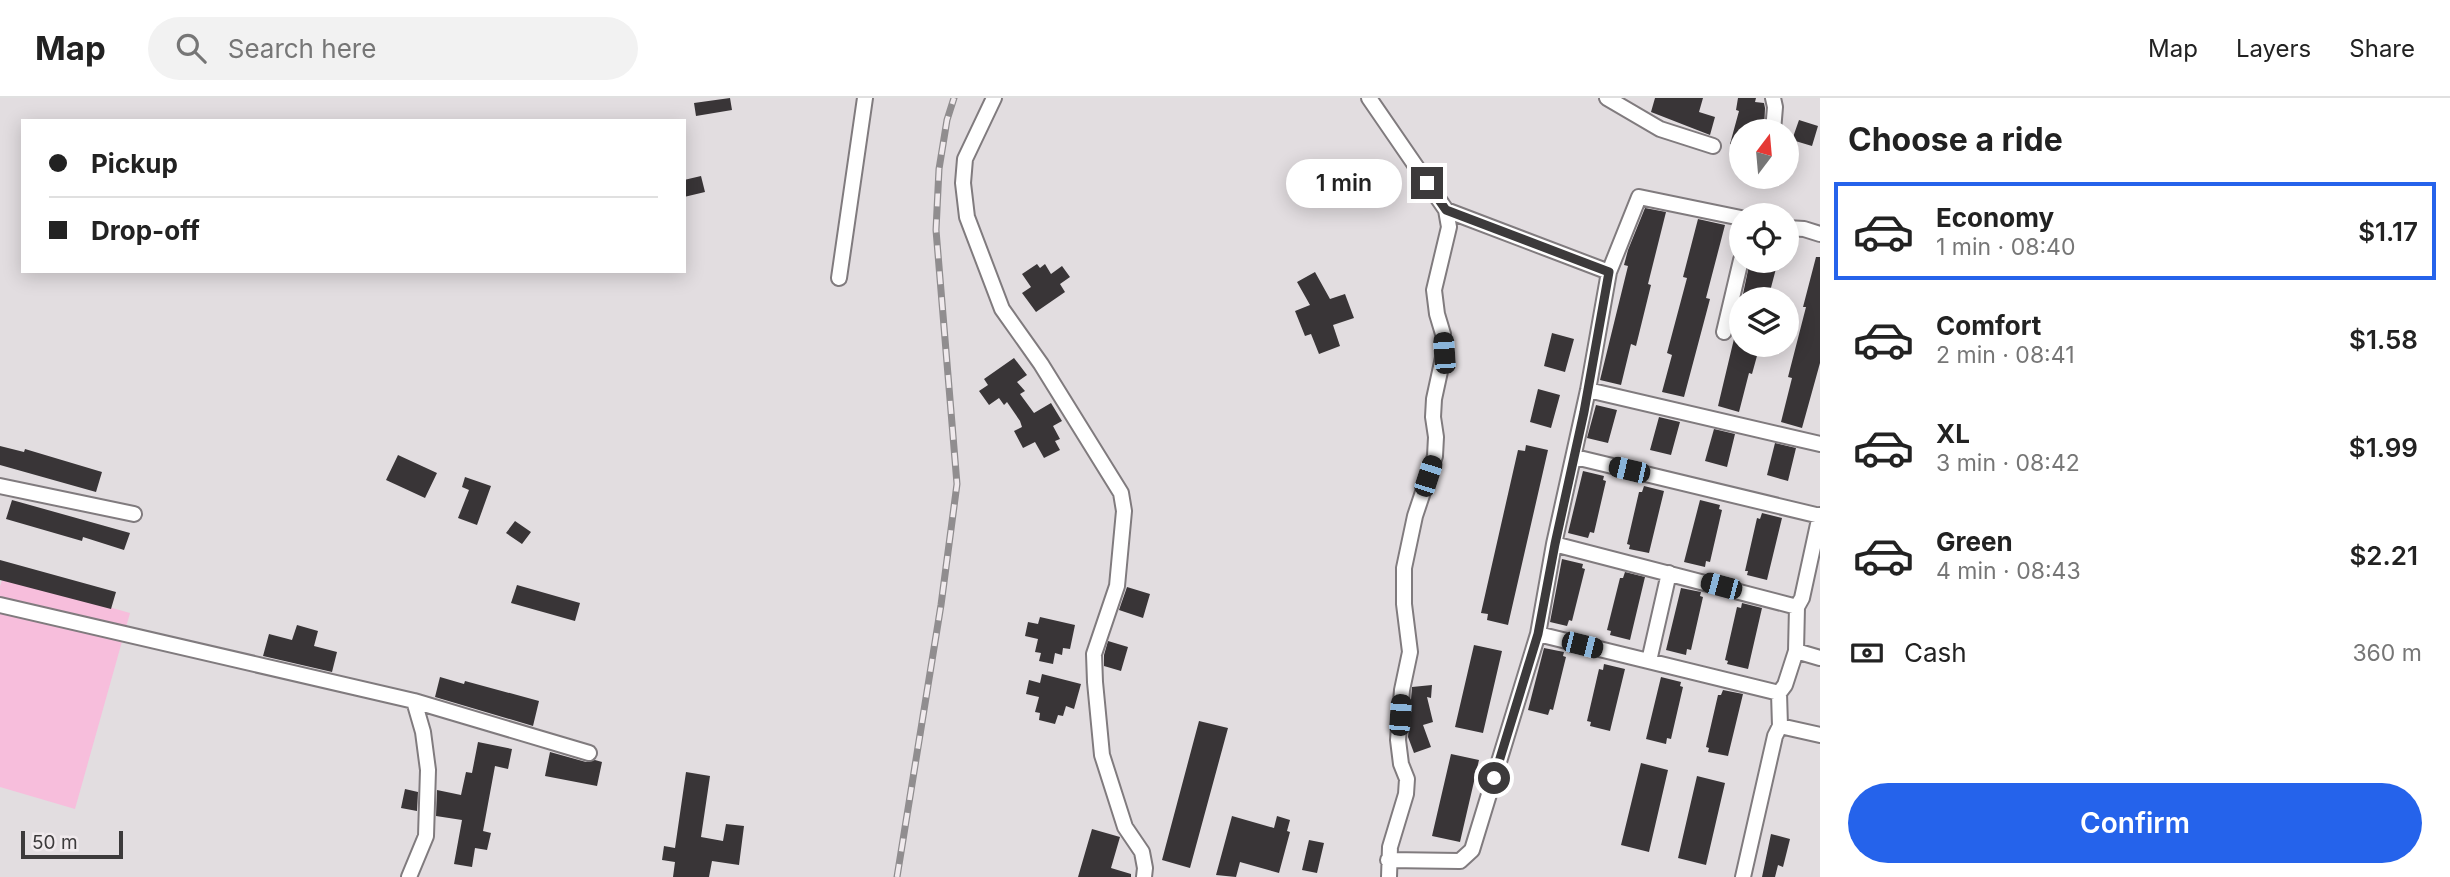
<!DOCTYPE html>
<meta charset="utf-8">
<style>
:root{--surface:#fff;--page:#f2f2f2;--text:#222;--muted:#767676;--line:#e0e0e0;--accent:#2563eb}
body{margin:0;font-family:Inter,sans-serif;background:var(--page);color:var(--text);height:100vh;display:flex;flex-direction:column;font-size:26px;white-space:nowrap}
*{box-sizing:border-box;margin:0}
p{font-size:23px;color:var(--muted)}
.icon{flex:none;width:38px;height:38px;fill:none;stroke:currentColor;stroke-width:2;stroke-linecap:round;stroke-linejoin:round}
.map{position:relative;flex:1;overflow:hidden}
.details{display:flex;flex-direction:column;background:var(--surface);width:630px}
.details>*{flex:none}
.guide{position:absolute;left:21px;top:21px;width:665px;height:154px;border-radius:0px;box-shadow:0 4px 18px #0003;display:grid;align-content:center;height:154px;padding:0 28px;background:var(--surface)}
.needle{width:46px;rotate:16deg}
.fabs{position:absolute;left:1729px;top:21px;display:grid;gap:14px}
.fabs a{display:grid;place-items:center;width:70px;height:70px;border-radius:50%;background:var(--surface);box-shadow:0 4px 18px #0003;font-size:35px}
.scale{position:absolute;left:21px;bottom:18px;width:102px;box-sizing:border-box;padding-left:7px;border:4px solid #3c3a3b;border-top:0;font-size:19px;line-height:24px;white-space:nowrap;color:#3c3a3b;-webkit-text-stroke:5px #f0eaed;paint-order:stroke}
.end{position:absolute;width:32px;height:32px;margin:-16px;border:9px solid #3c3a3b;background:#fff;box-shadow:0 0 0 4px #fff}
.from{border-radius:50%}
.bubble{position:absolute;height:49px;border-radius:24px;background:var(--surface);box-shadow:0 4px 18px #0003;font-size:23px;font-weight:600;line-height:49px;text-align:center}
.car{position:absolute;width:21px;height:42px;margin:-21px -10px;border-radius:9px;box-shadow:0 0 5px 2px #0007;background:linear-gradient(#222 24%,#8ab4d8 0 40%,#222 0 76%,#8ab4d8 0 86%,#222 0)}
.guide b{display:flex;align-items:center;gap:24px;height:66px;font-size:26px}
.guide b+b{border-top:2px solid var(--line)}
.guide i{width:18px;height:18px;background:var(--text)}
ul{padding:0;list-style:none}
li{display:flex;align-items:center;gap:21px;height:98px;margin:0 14px 10px;padding:0 14px;border:4px solid transparent;border-radius:0px}
li div{flex:1}
li b{display:block;font-size:26px}
li em{font-style:normal;font-weight:600}
li.current{border-color:var(--accent)}
li>.icon{width:63px;height:63px;stroke-width:1.5}
h2{padding:0 28px;font-size:32px;line-height:84px}
.pay{display:flex;align-items:center;gap:18px;height:77px;padding:0 28px;font-size:26px}
.pay p{margin-inline-start:auto}
.action{display:flex;gap:14px;margin-top:auto;padding:14px 28px}
.action a{flex:1;height:80px;border-radius:42px;background:var(--accent);color:#fff;font-size:28px;font-weight:600;line-height:80px;text-align:center}
header{display:flex;align-items:center;gap:42px;box-sizing:border-box;height:98px;padding:0 35px;background:var(--surface);border-bottom:2px solid var(--line)}
header strong{font-size:33px}
nav{display:flex;gap:38px;margin-inline-start:auto;font-size:24px}
.search{width:490px;height:63px;background:var(--page);display:flex;align-items:center;gap:18px;box-sizing:border-box;padding:0 24px;border-radius:38px;color:var(--muted);font-size:26px}
main{display:flex;flex:1;min-height:0}
.map>svg:first-child{display:block}
.green{fill:#f7bedc}
.building{fill:#393537}
.lines{fill:none;stroke-linecap:round;stroke-linejoin:round}
.street-casing{stroke:#807b7e;stroke-width:18}
.street{stroke:#fff;stroke-width:14}
.rail-casing{stroke:#908d8f;stroke-width:7}
.rail{stroke:#f0eaed;stroke-width:4.5;stroke-dasharray:13;stroke-linecap:butt}
.route{stroke:#3c3a3b;stroke-width:9}
</style>
<header>
<strong>Map</strong>
<div class="search"><svg class="icon" aria-label="search" viewBox="0 0 24 24"><circle cx="10" cy="10" r="6"/><path d="M15 15l6 6"/></svg>Search here</div>
<nav><a>Map</a><a>Layers</a><a>Share</a></nav>
</header>
<main>
<div class="map">
<svg width="1820" height="779" viewBox="0 0 1820 779">
<rect width="100%" height="100%" fill="#e2dde0"/>
<path class="green" d="M3 479 130 515 75 711 0 689V488Z"/>
<path class="building" d="M730 0 732 12 696 18 694 5Z
M1655 0H1703L1699 14 1715 19 1710 37 1651 14Z
M1738 0H1756L1755 4 1764 5 1765 10 1764 33H1741V49L1730 46 1739 13 1736 12Z
M1799 22 1818 28 1812 48 1792 42Z
M701 78 705 94 684 99V82Z
M1645 110 1666 114 1648 186 1651 187 1636 248 1631 246 1621 287 1600 282 1628 168 1624 167 1628 152Z
M1698 121 1725 127 1706 200 1710 201 1684 299 1662 294 1672 257 1667 255 1687 180 1683 179Z
M1816 159H1820V265L1802 330 1781 324 1792 280 1788 279 1806 209H1803Z
M1750 163H1778L1768 201 1743 196Z
M1037 166 1040 170 1045 166 1051 176 1062 168 1070 179 1060 186 1065 194 1036 214 1022 195 1031 189 1022 176Z
M1315 174 1330 201 1345 196 1354 220 1333 227 1340 248 1319 256 1311 236 1305 238 1295 213 1310 207 1297 184Z
M1738 224H1741V247H1760L1752 276 1749 275 1739 314 1718 308Z
M1552 235 1574 241 1565 274 1544 268Z
M1014 260 1027 277 1017 284 1025 293 1020 296 1034 315 1051 305 1062 323 1053 328 1060 341 1055 343 1060 352 1044 360 1035 344 1023 350 1014 333 1022 329 1020 323 1007 304 1004 307 999 300 989 307 979 293 988 287 984 281Z
M1538 291 1560 297 1551 330 1530 324Z
M1596 307 1617 312 1608 345 1587 340Z
M1659 319 1680 324 1671 357 1650 352Z
M1714 331 1735 336 1727 369 1705 363Z
M1775 345 1796 350 1788 383 1767 377Z
M1526 347 1548 352 1508 527 1487 522 1488 516 1481 515 1518 352 1525 353Z
M0 348 24 354 25 351 102 374 96 394 0 367Z
M398 357 437 375 425 400 386 382Z
M1583 373 1604 378 1603 382 1606 383 1594 435 1590 434 1588 440 1568 435Z
M465 379 491 388 477 427 458 420 469 392 462 389Z
M1644 388 1664 393 1649 455 1629 451 1630 447 1627 446 1639 394H1642Z
M12 402 130 435 124 452 83 439 82 443 6 421Z
M1700 402 1720 407 1719 411 1722 412 1710 464 1706 463 1705 469 1684 464Z
M1762 415 1782 420 1767 482 1747 477 1748 473H1745L1757 420 1760 421Z
M515 423 531 434 522 446 506 435Z
M1562 461 1583 466 1582 470 1585 471 1572 523 1569 522 1567 528 1550 524Z
M0 462 116 494 111 511 0 482Z
M1625 474 1645 479 1630 542 1610 537 1611 533 1607 532 1620 480H1623Z
M517 487 580 505 575 523 511 505Z
M1127 489 1150 496 1143 520 1119 512Z
M1681 490 1701 494 1700 498 1703 499 1691 552 1687 551 1686 557 1666 552Z
M1742 505 1762 510 1748 571 1727 566 1728 563 1725 562 1737 509 1741 510Z
M1040 519 1075 527 1070 551 1063 550 1062 557 1055 555 1053 566 1039 563 1041 555 1035 554 1038 541 1025 538 1028 524 1038 526Z
M297 527 318 533 314 548 337 554 332 574 263 558 269 536 292 542Z
M1108 543 1128 549 1121 573 1104 568V557Z
M1474 547 1502 553 1483 635 1455 629Z
M1544 550 1564 554 1563 558 1566 559 1553 612 1550 611 1548 617 1528 612Z
M1604 566 1625 571 1610 633 1590 628 1591 624 1587 623 1599 571 1603 572Z
M1042 576 1081 586 1074 611 1066 608 1063 618 1058 617 1055 626 1039 622 1040 615 1035 614 1039 599 1026 596 1029 582 1040 585Z
M440 579 464 586 465 583 539 603 533 628 435 599Z
M1661 579 1681 584 1680 588 1683 589 1671 641 1667 640 1666 646 1646 641Z
M1432 587 1431 600 1427 599 1433 624 1423 627 1431 649 1414 655 1408 639 1412 589Z
M1723 592 1743 596 1728 658 1708 654 1709 650 1706 649 1718 597H1721Z
M1199 623 1228 630 1190 770 1162 762Z
M478 644 512 651 508 671 495 668 483 733 491 735 487 752 475 750 472 769 454 766 462 722 436 718 437 692 461 697 466 674 472 675Z
M550 654 586 664 595 662 602 664 597 688 545 678Z
M1451 656 1479 662 1460 744 1432 738Z
M1641 665 1668 672 1649 754 1621 747Z
M686 674 710 678 701 739 723 743 726 726 744 728 739 767 712 763 709 779H673L675 764 662 762 664 748 675 750Z
M1697 678 1725 685 1706 767 1678 760Z
M405 691 418 694 417 713 401 710Z
M1232 718 1274 730 1277 718 1290 722 1287 733 1290 734 1279 775 1240 764 1236 779 1216 777Z
M1092 731 1120 739 1111 770 1131 776V779H1078Z
M1771 736 1790 741 1783 769 1778 767 1775 779H1762Z
M1309 742 1324 745 1317 775 1302 772Z"/>
<g class="lines">
<g class="street-casing">
<path id="street" d="M994 0 965 61 963 85 967 119 1002 211 1041 266 1121 395 1124 413 1117 488 1094 556 1095 584 1102 657 1125 729 1142 754 1145 770 1144 779
M1369 0 1446 112 1449 129 1434 192 1437 216 1443 236 1444 255 1434 301 1433 319 1436 339 1435 358 1415 418 1404 470V506L1410 554 1402 592 1398 642 1401 666 1407 681 1406 696 1390 749 1389 779
M1607 0 1660 31 1713 48
M1773 33 1775 9 1773 0
M1446 112 1609 174
M1787 130 1804 131 1820 136
M839 180 865 0
M1724 234 1741 162
M1588 292 1820 346
M1575 359 1820 418
M0 388 134 416
M1554 446 1797 509
M0 507 414 603 589 655
M1538 536 1779 595
M1796 553 1820 560
M1649 563 1669 475
M1780 628 1820 637
M1388 762 1460 763 1472 752 1538 536 1554 446 1588 292 1609 174 1639 99 1741 120
M409 779 426 738 428 672 423 634 414 603
M1743 779 1775 638 1780 628 1779 595 1785 587 1796 553 1797 509 1802 500 1820 417"/>
</g>
<use href="#street" class="street"/>
<g class="rail-casing">
<path id="rail" d="M897 779 941 507 957 386 936 132 939 71 947 22 954 0"/>
</g>
<use href="#rail" class="rail"/>
</g>
<g class="lines">
<path class="route" d="M1427 85 1446 112 1609 174 1584 314 1555 446 1538 536 1494 680"/>
</g>
</svg>
<div class="fabs">
<a><svg class="needle" viewBox="-14 -14 28 28"><path d="M0-13l5 13h-10z" fill="#e53935"/><path d="M0 13l5-13h-10z" fill="#767676"/></svg></a>
<a><svg class="icon" aria-label="locate" viewBox="0 0 24 24"><circle cx="12" cy="12" r="6"/><path d="M12 2v4M12 18v4M2 12h4M18 12h4"/></svg></a>
<a><svg class="icon" aria-label="layers" viewBox="0 0 24 24"><path d="M12 4l9 5-9 5-9-5zM3 14l9 5 9-5"/></svg></a>
</div>
<div class="scale">50 m</div>
<i class="end from" style="left:1494px;top:680px"></i>
<i class="end" style="left:1427px;top:85px"></i>
<div class="bubble" style="left:1286px;top:61px;width:116px">1 min</div>
<i class="car" style="left:1444px;top:255px;rotate:356deg"></i>
<i class="car" style="left:1629px;top:372px;rotate:283deg"></i>
<i class="car" style="left:1428px;top:378px;rotate:18deg"></i>
<i class="car" style="left:1721px;top:488px;rotate:285deg"></i>
<i class="car" style="left:1582px;top:547px;rotate:104deg"></i>
<i class="car" style="left:1400px;top:617px;rotate:4deg"></i>
<div class="guide">
<b><i class="from"></i>Pickup</b>
<b><i></i>Drop-off</b>
</div>
</div>
<section class="details">
<h2>Choose a ride</h2>
<ul>
<li class="current"><svg class="icon" aria-label="car" viewBox="0 0 24 24"><path d="M5 17H2v-5l4-1 3-4h7l3 4 3 1v5h-3M9 17h6M6 11h13"/><circle cx="7" cy="17" r="2"/><circle cx="17" cy="17" r="2"/></svg><div><b>Economy</b><p>1 min · 08:40</p></div><em>$1.17</em></li>
<li><svg class="icon" aria-label="car" viewBox="0 0 24 24"><path d="M5 17H2v-5l4-1 3-4h7l3 4 3 1v5h-3M9 17h6M6 11h13"/><circle cx="7" cy="17" r="2"/><circle cx="17" cy="17" r="2"/></svg><div><b>Comfort</b><p>2 min · 08:41</p></div><em>$1.58</em></li>
<li><svg class="icon" aria-label="car" viewBox="0 0 24 24"><path d="M5 17H2v-5l4-1 3-4h7l3 4 3 1v5h-3M9 17h6M6 11h13"/><circle cx="7" cy="17" r="2"/><circle cx="17" cy="17" r="2"/></svg><div><b>XL</b><p>3 min · 08:42</p></div><em>$1.99</em></li>
<li><svg class="icon" aria-label="car" viewBox="0 0 24 24"><path d="M5 17H2v-5l4-1 3-4h7l3 4 3 1v5h-3M9 17h6M6 11h13"/><circle cx="7" cy="17" r="2"/><circle cx="17" cy="17" r="2"/></svg><div><b>Green</b><p>4 min · 08:43</p></div><em>$2.21</em></li>
</ul>
<div class="pay"><svg class="icon" aria-label="cash" viewBox="0 0 24 24"><path d="M3 7h18v10H3z"/><circle cx="12" cy="12" r="2"/></svg>Cash<p>360 m</p></div>
<div class="action"><a>Confirm</a></div>
</section>
</main>
